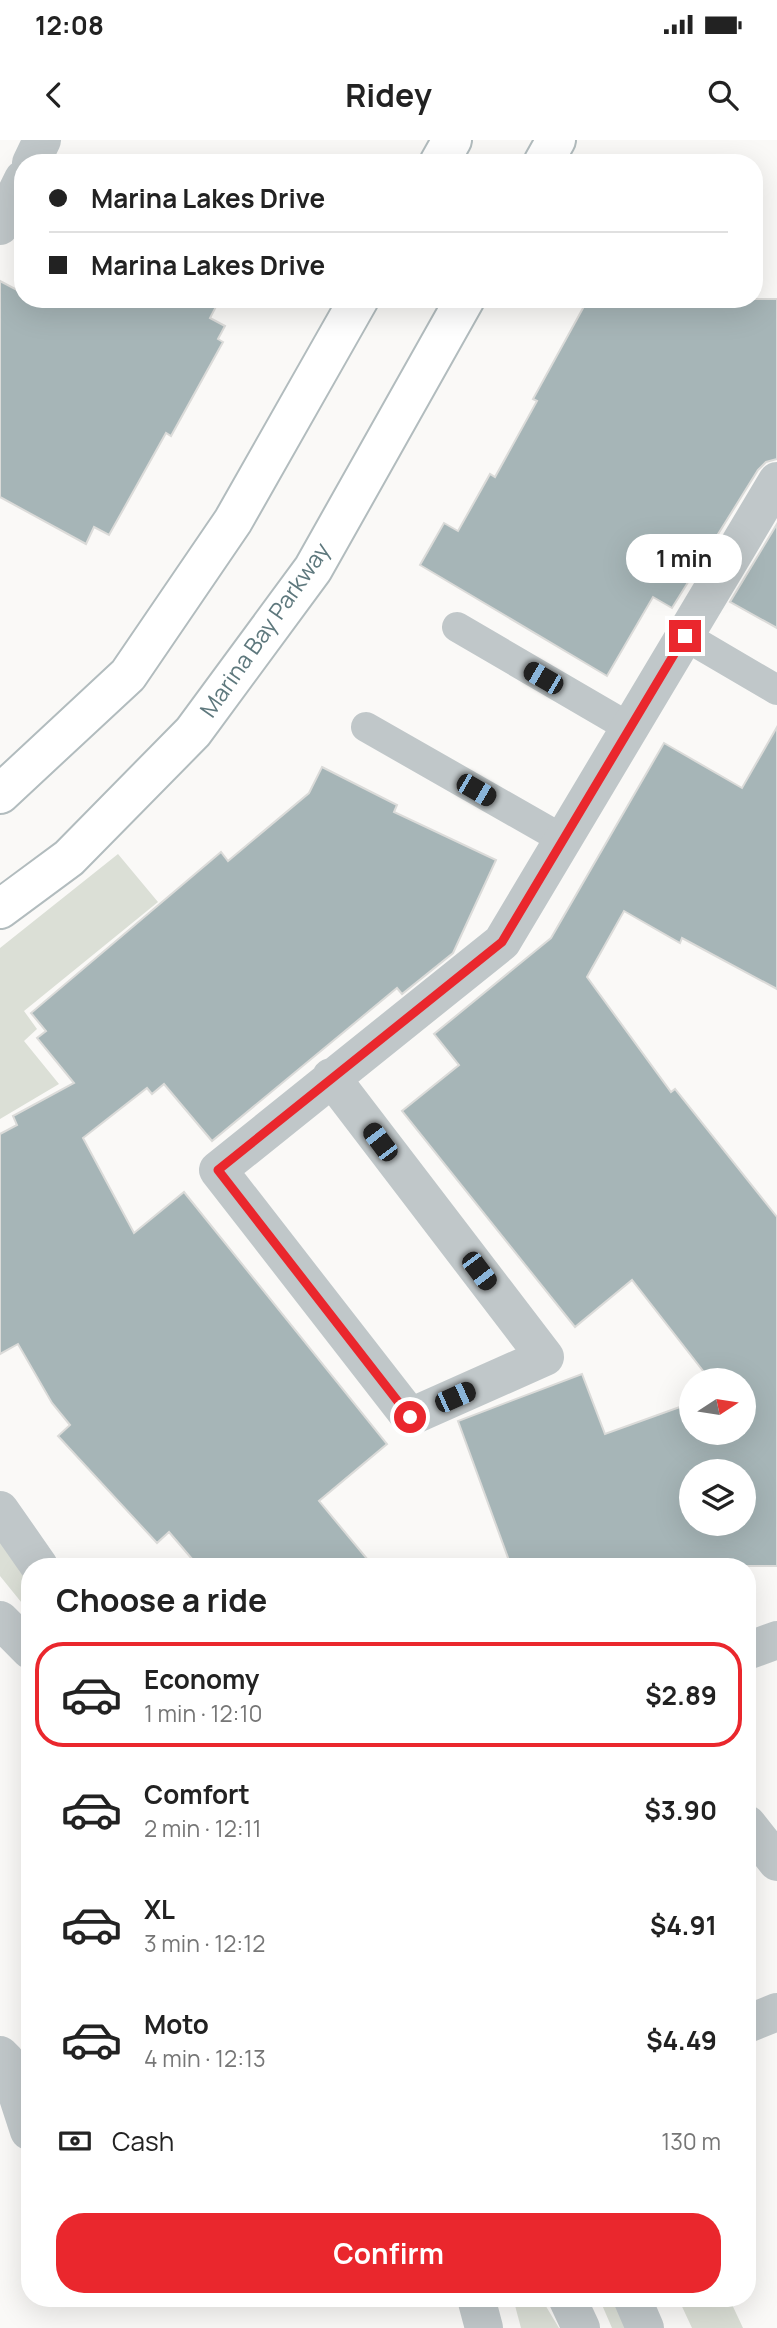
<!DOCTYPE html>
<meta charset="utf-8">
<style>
:root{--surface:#fff;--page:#f6f6f6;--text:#222;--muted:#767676;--line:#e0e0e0;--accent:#ea272d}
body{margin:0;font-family:Manrope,sans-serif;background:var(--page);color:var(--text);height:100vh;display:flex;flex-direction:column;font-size:26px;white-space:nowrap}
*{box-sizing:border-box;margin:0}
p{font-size:23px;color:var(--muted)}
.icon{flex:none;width:38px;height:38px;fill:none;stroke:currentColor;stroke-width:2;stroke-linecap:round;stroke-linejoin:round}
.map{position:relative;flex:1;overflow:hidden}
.sheet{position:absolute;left:21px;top:1418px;width:735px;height:749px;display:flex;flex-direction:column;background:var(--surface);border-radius:28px;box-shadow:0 7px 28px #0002}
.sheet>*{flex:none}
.hud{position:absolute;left:14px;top:14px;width:749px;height:154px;border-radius:28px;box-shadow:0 7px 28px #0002;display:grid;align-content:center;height:154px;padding:0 35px;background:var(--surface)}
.needle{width:46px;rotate:78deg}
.controls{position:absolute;left:679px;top:1228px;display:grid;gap:14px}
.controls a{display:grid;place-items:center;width:77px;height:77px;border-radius:50%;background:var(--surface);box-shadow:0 7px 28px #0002;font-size:35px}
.end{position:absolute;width:32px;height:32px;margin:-16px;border:9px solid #ea272d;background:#fff;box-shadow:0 0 0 4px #fff}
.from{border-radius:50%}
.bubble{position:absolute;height:49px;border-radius:24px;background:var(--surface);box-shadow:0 7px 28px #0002;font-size:23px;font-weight:700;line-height:49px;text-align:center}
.car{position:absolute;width:21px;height:42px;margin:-21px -10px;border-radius:9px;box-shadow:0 0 5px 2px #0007;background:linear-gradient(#222 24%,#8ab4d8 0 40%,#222 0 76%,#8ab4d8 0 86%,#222 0)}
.hud b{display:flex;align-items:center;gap:24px;height:66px;font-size:26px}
.hud b+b{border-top:2px solid var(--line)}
.hud i{width:18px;height:18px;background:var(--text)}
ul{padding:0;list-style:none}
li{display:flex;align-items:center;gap:21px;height:105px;margin:0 14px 10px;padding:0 21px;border:4px solid transparent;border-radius:28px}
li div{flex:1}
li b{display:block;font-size:26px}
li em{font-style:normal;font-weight:700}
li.on{border-color:var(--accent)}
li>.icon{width:63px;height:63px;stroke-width:1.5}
h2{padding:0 35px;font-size:32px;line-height:84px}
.pay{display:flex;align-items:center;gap:18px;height:77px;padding:0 35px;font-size:26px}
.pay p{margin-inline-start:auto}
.button{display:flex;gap:14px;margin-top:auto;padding:14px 35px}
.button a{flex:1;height:80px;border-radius:28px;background:var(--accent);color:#fff;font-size:28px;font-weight:700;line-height:80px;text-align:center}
.status{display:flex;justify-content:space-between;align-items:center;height:49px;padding:0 35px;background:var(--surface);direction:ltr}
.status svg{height:19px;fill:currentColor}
header{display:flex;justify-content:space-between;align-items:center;height:91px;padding:0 35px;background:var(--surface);font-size:32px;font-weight:700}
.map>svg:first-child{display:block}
.green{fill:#dbdfd6}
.building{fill:#a6b5b7;stroke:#dbdbd9;stroke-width:2;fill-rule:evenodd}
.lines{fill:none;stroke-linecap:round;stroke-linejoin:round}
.secondary-casing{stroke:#b2bcbe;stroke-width:42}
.lane{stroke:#c0c7c9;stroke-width:30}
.street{stroke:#c0c7c9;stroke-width:38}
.secondary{stroke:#fff;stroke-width:38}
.route{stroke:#ea272d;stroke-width:9}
.labels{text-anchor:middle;stroke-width:7;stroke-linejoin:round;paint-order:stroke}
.street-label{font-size:23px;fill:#5e787d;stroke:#fff}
</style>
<div class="status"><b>12:08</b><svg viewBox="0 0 49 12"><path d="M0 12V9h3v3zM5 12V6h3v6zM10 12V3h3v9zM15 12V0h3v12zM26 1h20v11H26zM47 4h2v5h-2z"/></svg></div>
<header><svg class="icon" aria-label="back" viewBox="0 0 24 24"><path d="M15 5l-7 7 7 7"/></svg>Ridey<svg class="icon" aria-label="search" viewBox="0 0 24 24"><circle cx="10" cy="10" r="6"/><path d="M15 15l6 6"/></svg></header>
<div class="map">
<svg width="777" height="2188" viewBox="0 0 777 2188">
<rect width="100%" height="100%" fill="#faf9f7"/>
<path class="green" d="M118 714 158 762 24 871 37 889 24 901 59 944 0 979V808Z
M0 1400 30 1437V1473L0 1436Z
M513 2158H541L559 2188H521Z
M599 2158H616L629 2188H612Z
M678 2158H729L743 2188H692Z"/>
<path class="building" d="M0 141 23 153V159H220L210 178 225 186 218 199 223 202 171 296 166 293 109 395 94 387 86 404 0 357Z
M588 159H777V319L766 322 758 330 672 468 653 457 607 536 420 425 444 383 458 391 490 334 495 337 537 261 533 259Z
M777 384V488L730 462Z
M777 587V849L682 798 680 803 624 771 587 837 671 952 675 949 777 1077V1426H511L458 1281 582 1234 605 1294 691 1263V1293H744V1241H711L632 1140 575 1187 402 971 459 925 434 894 551 798 664 603 742 648ZM691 1332H744V1384H691Z
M322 627 397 665 394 672 496 720 453 813 402 854 397 848 212 1001 164 944 152 954 147 948 83 998 134 1093 184 1052 387 1304 319 1361 373 1426H198L169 1392 157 1403 58 1296 70 1285 52 1263 18 1204 0 1214V994L17 985 13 976 74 943 37 898 46 891 31 873 221 712 228 721 309 653Z"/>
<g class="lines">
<g class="secondary-casing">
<path id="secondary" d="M439 23 452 0
M543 23 556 0
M0 654 128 535 233 381 359 159
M0 769 69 718 193 592 313 429 465 159"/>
</g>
<path class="lane" d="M457 487 630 588
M685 496 777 550
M366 587 564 700"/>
<path class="street" d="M31 23 42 0
M0 86 23 39
M331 937 545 1217 410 1277 218 1030 502 802 777 341
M0 1370 39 1426
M0 1480 30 1510
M747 1511 777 1500
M747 1684 777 1722
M747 1884 777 1872
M0 1915 6 1921 29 1991
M476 2158 484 2188
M567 2158 581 2188
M632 2158 645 2188"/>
<use href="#secondary" class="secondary"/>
</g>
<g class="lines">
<path class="route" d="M410 1277 218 1030 502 802 685 496"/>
</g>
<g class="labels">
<g class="street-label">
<text transform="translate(265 490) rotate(-55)" y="8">Marina Bay Parkway</text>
</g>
</g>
</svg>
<div class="controls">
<a><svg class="needle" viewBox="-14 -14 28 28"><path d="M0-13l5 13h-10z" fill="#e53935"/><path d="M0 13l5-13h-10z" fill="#767676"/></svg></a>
<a><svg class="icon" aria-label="layers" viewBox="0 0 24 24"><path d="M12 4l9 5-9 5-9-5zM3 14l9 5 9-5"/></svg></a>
</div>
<i class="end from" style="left:410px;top:1277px"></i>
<i class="end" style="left:685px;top:496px"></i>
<div class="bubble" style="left:626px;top:394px;width:116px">1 min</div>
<i class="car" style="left:543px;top:538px;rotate:300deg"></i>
<i class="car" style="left:476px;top:650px;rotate:120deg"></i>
<i class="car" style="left:380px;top:1002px;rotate:323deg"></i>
<i class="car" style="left:479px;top:1131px;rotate:143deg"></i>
<i class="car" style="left:455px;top:1257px;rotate:66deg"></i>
<div class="hud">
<b><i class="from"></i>Marina Lakes Drive</b>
<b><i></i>Marina Lakes Drive</b>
</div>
<section class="sheet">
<h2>Choose a ride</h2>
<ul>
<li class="on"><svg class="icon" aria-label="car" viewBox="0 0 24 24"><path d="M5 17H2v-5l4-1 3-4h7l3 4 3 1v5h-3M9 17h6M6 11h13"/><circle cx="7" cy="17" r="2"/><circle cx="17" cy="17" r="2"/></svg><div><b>Economy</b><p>1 min · 12:10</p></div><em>$2.89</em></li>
<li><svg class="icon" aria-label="car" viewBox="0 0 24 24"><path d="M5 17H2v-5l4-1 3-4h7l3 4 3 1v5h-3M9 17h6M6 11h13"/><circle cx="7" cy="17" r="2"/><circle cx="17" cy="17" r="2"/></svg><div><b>Comfort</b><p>2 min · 12:11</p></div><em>$3.90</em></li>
<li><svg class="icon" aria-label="car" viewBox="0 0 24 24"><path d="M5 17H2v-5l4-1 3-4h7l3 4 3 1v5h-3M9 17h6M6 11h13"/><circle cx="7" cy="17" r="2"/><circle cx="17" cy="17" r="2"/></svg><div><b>XL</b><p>3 min · 12:12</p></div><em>$4.91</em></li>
<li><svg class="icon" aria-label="car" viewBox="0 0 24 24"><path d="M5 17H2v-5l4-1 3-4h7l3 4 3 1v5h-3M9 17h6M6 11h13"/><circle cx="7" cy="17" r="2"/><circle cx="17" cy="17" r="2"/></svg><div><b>Moto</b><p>4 min · 12:13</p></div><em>$4.49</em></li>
</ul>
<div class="pay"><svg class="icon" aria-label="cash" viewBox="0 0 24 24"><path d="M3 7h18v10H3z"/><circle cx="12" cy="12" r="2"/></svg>Cash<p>130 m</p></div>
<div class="button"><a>Confirm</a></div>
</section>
</div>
